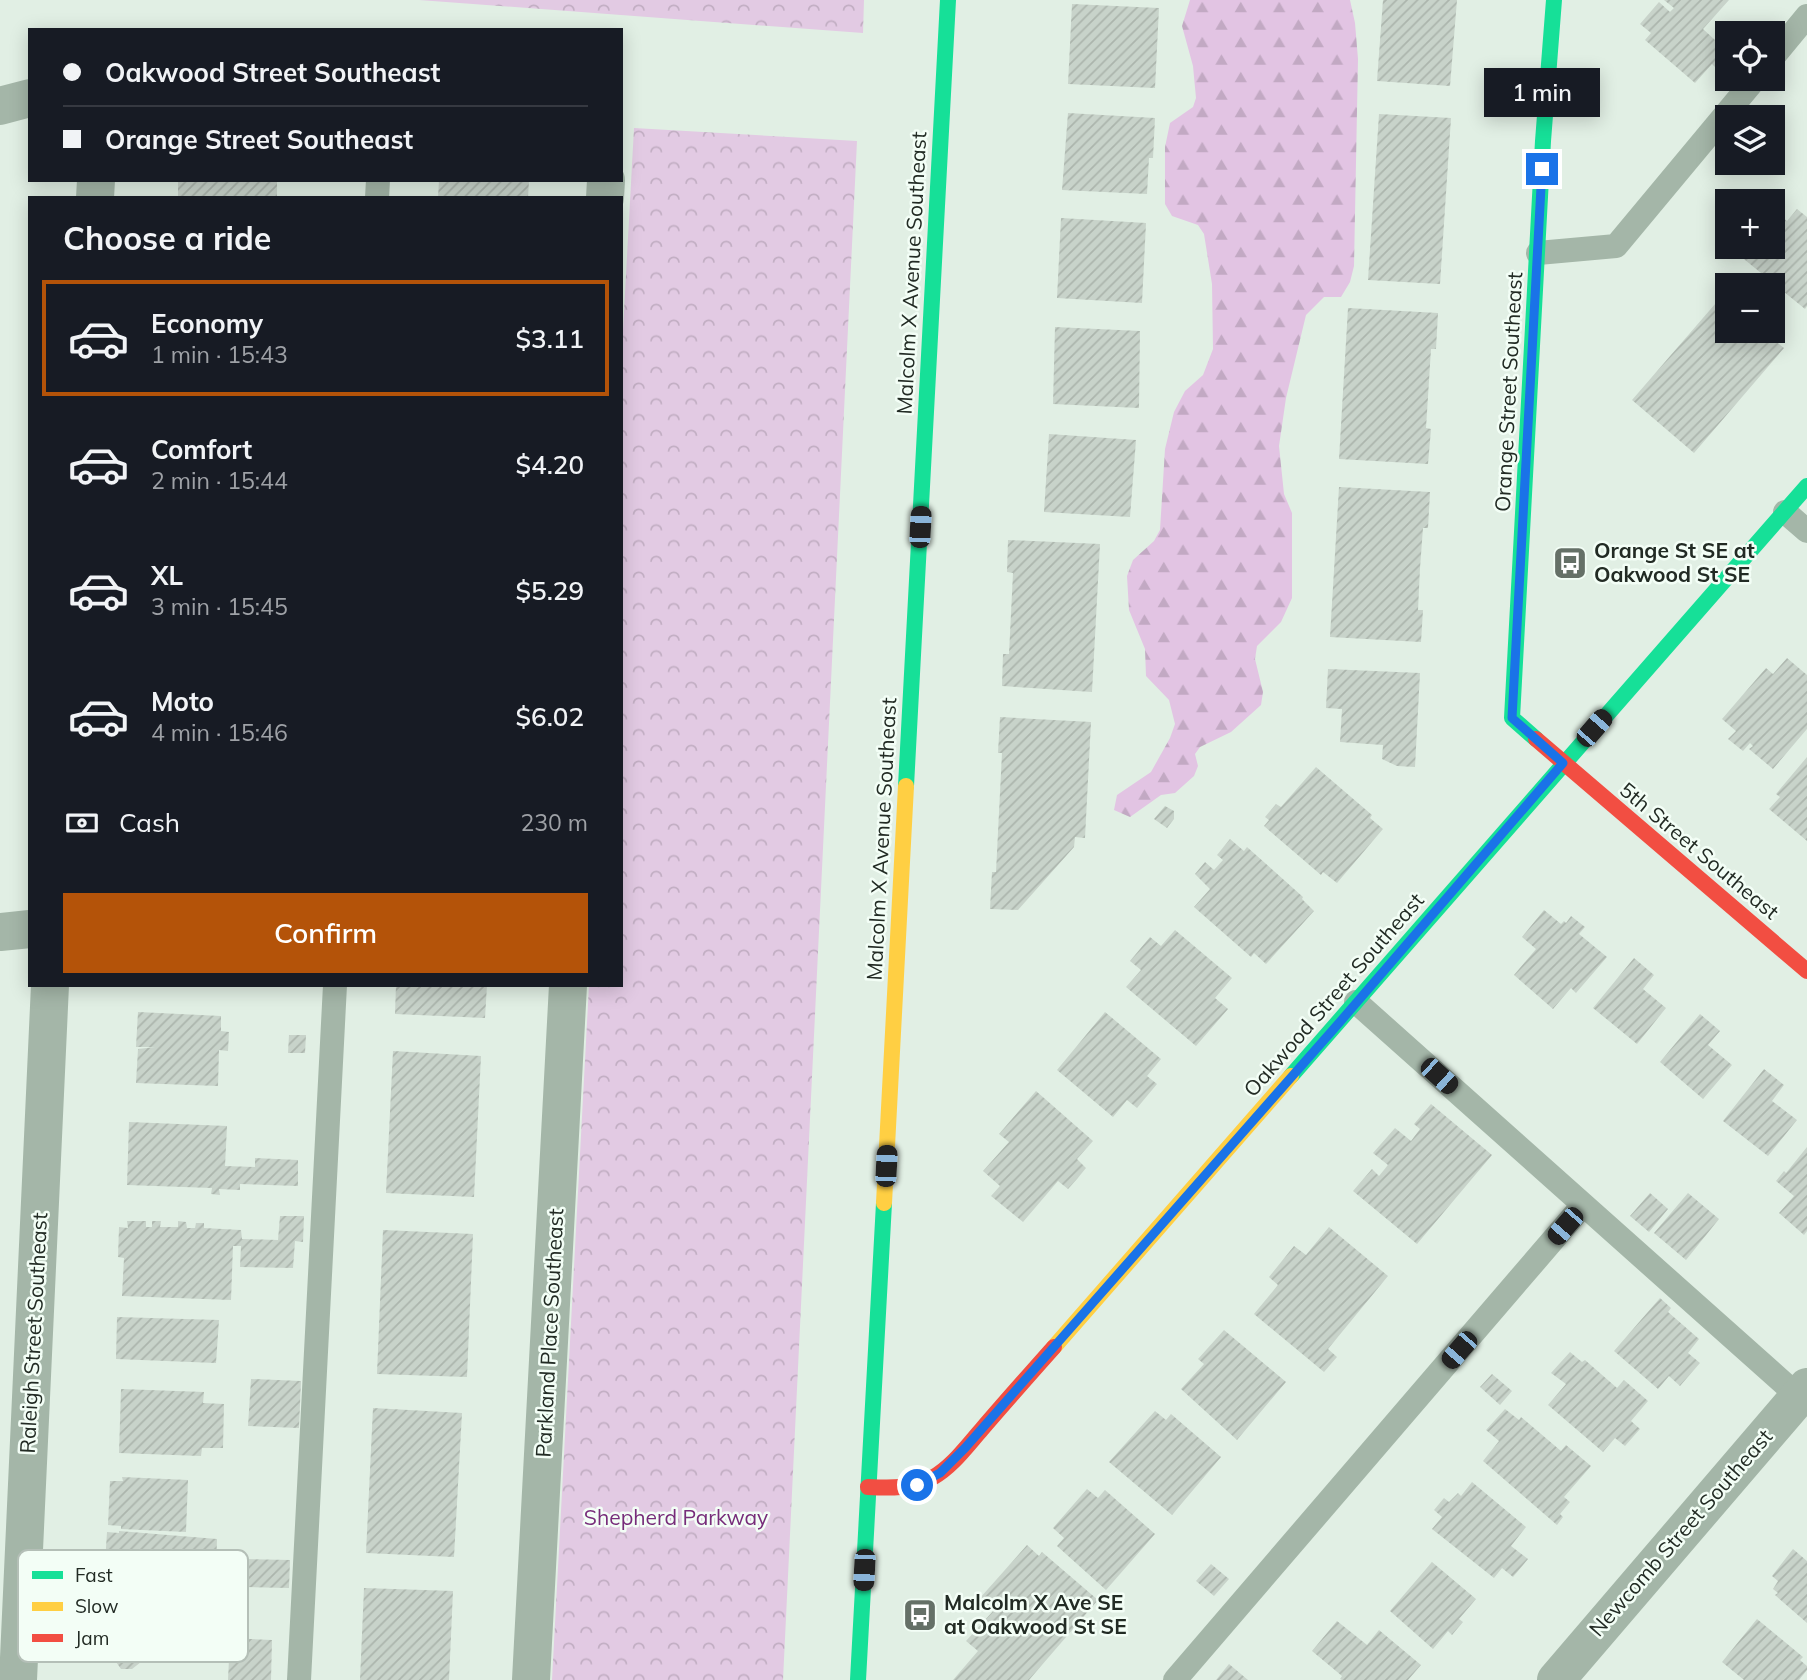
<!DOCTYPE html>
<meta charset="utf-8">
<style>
:root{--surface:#171b24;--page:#20242c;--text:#f1f3f6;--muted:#9ea1a6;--line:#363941;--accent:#b45309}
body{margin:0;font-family:Mulish,sans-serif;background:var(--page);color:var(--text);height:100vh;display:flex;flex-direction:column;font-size:26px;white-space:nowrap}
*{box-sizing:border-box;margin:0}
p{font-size:23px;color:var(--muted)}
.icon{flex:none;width:38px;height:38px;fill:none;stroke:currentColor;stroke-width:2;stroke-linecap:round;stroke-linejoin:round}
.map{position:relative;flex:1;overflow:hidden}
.drawer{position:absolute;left:28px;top:196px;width:595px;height:791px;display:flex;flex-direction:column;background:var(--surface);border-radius:0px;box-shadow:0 4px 18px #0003}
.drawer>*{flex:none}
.banner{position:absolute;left:28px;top:28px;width:595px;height:154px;border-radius:0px;box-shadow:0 4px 18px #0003;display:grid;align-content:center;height:154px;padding:0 35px;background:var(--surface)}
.buttons{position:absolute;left:1715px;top:21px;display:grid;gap:14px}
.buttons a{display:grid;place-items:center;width:70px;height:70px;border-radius:0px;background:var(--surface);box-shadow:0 4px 18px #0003;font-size:35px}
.end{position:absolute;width:32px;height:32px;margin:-16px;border:9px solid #1a73e8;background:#fff;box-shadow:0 0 0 4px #fff}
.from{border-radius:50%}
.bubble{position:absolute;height:49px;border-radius:0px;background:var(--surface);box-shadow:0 4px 18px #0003;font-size:23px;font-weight:600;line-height:49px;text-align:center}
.car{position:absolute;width:21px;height:42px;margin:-21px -10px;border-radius:9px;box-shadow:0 0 5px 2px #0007;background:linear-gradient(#222 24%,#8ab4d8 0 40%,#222 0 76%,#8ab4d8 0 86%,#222 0)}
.banner b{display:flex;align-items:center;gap:24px;height:66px;font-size:26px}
.banner b+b{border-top:2px solid var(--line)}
.banner i{width:18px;height:18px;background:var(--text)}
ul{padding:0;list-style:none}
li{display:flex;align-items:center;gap:21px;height:116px;margin:0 14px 10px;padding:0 21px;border:4px solid transparent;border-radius:0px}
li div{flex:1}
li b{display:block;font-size:26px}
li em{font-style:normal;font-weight:600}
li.current{border-color:var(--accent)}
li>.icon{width:63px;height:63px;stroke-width:1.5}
h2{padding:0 35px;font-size:32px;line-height:84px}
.pay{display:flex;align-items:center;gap:18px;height:77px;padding:0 35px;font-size:26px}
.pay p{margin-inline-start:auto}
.action{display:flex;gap:14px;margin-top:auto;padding:14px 35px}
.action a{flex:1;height:80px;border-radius:0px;background:var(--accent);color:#fff;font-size:28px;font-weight:600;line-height:80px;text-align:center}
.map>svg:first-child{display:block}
.forest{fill:url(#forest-firs)}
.park{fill:url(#park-crowns)}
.building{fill:url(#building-hatch)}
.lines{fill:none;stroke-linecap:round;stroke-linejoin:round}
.lane{stroke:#a4b6a8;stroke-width:24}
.street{stroke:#a4b6a8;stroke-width:38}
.fast{stroke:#16e098;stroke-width:16}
.slow{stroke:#ffcf43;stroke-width:16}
.jam{stroke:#f24e42;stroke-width:16}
.route{stroke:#1a73e8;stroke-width:9}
.labels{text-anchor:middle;stroke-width:5;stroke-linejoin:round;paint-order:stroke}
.street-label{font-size:21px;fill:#222b24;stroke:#f3fef6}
.poi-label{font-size:21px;font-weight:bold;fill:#222b24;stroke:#f3fef6;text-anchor:start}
.park-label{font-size:21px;fill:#772c7a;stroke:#f3fef6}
.key{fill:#f3fef6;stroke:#b4bfb7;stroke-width:2}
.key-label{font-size:19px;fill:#222b24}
</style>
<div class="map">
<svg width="1807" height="1680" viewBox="0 0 1807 1680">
<defs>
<pattern id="forest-firs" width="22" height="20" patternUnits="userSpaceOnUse" patternTransform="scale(1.75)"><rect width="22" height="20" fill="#e2c4e3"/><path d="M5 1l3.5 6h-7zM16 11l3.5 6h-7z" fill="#c2a9c3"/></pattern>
<pattern id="park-crowns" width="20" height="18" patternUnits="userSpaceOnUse" patternTransform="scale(1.75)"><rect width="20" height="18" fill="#e2cae3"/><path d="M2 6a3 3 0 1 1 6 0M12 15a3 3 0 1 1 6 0" fill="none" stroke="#c2aec3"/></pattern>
<pattern id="building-hatch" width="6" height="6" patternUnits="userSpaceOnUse" patternTransform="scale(1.75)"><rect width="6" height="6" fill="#c8d3ca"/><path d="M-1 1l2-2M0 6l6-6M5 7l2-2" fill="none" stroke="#acb5ad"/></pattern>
</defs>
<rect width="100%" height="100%" fill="#e1efe4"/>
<path class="forest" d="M1190 0H1350L1355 23 1358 59 1354 266 1350 282 1341 297H1324L1306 315 1286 398 1279 446 1284 494 1292 513V598L1281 622 1257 646 1255 659 1263 692 1261 705 1231 732 1200 747 1195 754 1198 766 1194 776 1175 793 1161 795 1130 817 1114 810 1117 795 1151 772 1170 738 1175 724 1169 700 1146 676 1145 649 1129 610 1127 576 1133 560 1154 541 1160 530 1165 449 1174 412 1185 391 1203 375 1213 349 1212 284 1204 234 1198 225 1172 216 1165 204V147L1170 123 1193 107 1196 98 1193 66 1182 26Z"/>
<path class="park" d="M419 0H864L863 33Z
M634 128 857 141 783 1680H552L589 985H621V367Z"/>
<path class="building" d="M1383 0H1457L1450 86 1377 81Z
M1664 0H1729L1703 29 1727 51V58L1717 69 1712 64 1695 83 1645 40 1651 33 1640 24 1659 2 1670 12 1674 8Z
M1072 4 1159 8 1155 88 1068 84Z
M1068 113 1155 118 1153 158H1149L1147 194 1062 190Z
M1379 114 1451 118 1440 284 1368 280Z
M178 180H277V198H178Z
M439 180H529L528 198H438Z
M1797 209 1807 217V306L1805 309 1739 255 1746 247H1773V221L1778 214 1787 221Z
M1061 218 1146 223 1142 303 1057 298Z
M1722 296 1727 300V331H1763L1784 348 1694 453 1632 400Z
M1348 308 1438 313 1436 349H1431L1426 428 1431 429 1428 464 1339 459Z
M1055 327 1140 331 1139 408 1053 404Z
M1049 434 1136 440 1130 517 1044 512Z
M1339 487 1430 492 1428 528H1423L1420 568 1418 610H1423L1421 642 1330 637Z
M1008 540 1100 544 1092 692 1002 686 1003 654H1009L1013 573 1007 572Z
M1787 658 1807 675V729L1773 769 1749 749 1753 746 1750 743 1743 751 1728 739 1736 731 1722 719 1766 668 1773 674Z
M1328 669 1420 673 1415 767 1397 766 1382 759 1383 745 1340 742 1342 709 1326 708Z
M1000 717 1091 722 1085 838 1075 837 1074 847 1018 910 990 909 992 872H996L1002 753H998Z
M1807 757V841L1769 809 1780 797 1776 794Z
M1316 767 1372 815 1370 818 1383 829 1337 883 1323 872 1321 875 1264 826 1269 820 1265 817 1276 804 1281 807Z
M1165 806 1174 811V819L1167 828 1154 819Z
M1230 839 1244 851 1247 847 1303 897 1302 899 1314 911 1266 964 1254 953 1251 957 1194 907 1210 889 1195 874 1205 862 1214 870 1223 860 1217 855Z
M1544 910 1561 924 1564 921 1566 923 1571 916 1585 927 1579 934 1607 957 1576 993 1571 988 1553 1009 1514 975 1536 949 1522 937Z
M1175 930 1232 978 1215 998 1228 1009 1196 1046 1126 987 1141 970 1130 961 1150 937 1161 946Z
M1634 958 1654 975 1643 989 1666 1008 1637 1044 1593 1008Z
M396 985H487L485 1018 395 1014Z
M138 1012 221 1016V1031L229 1032 228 1051 219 1050 218 1086 136 1083 138 1049 155 1047H136Z
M1105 1012 1161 1059 1147 1076 1157 1084 1137 1108 1127 1100 1113 1117 1057 1070Z
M1700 1014 1720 1031 1708 1045 1732 1065 1703 1099 1660 1062Z
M289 1035H306L305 1053H288Z
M393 1051 481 1056 474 1197 386 1193Z
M1764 1069 1784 1085 1772 1101 1797 1120 1768 1156 1723 1121Z
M1036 1091 1093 1141 1077 1159 1086 1168 1077 1179 1068 1189 1058 1181 1023 1222 991 1196 1000 1186 983 1171 1009 1142 999 1134Z
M1431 1104 1492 1155 1417 1244 1353 1191 1372 1169 1379 1176 1388 1165 1373 1153 1395 1128 1411 1141 1420 1129 1414 1124Z
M129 1122 227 1126 225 1166 255 1167V1158L298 1160V1186L240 1184V1190L219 1189 220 1195 211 1194 212 1188 127 1185Z
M1807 1147V1231L1804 1235 1779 1213 1794 1196 1776 1181 1784 1171 1786 1173Z
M1650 1193 1668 1209 1649 1232 1630 1216Z
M1688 1193 1719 1219 1686 1260 1654 1233Z
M280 1216H304L303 1242 295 1241 293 1268 240 1267 241 1246H233L231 1300 122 1296 124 1258 118 1257 119 1227 128 1228 127 1221H146V1227H152V1221H161L160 1227H178V1221L186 1222 187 1228H195L196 1223H204V1228L241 1230 242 1239 278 1240Z
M1329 1227 1388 1276 1328 1349 1337 1357 1324 1372 1254 1314 1278 1285 1269 1277 1294 1246 1306 1255Z
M383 1230 473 1234 467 1377 377 1374Z
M1660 1298 1671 1308 1668 1312 1699 1339 1688 1353 1700 1363 1680 1386 1669 1376 1658 1389 1614 1351Z
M117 1317 219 1320 216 1363 116 1359Z
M1224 1330 1286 1382 1237 1440 1181 1389 1204 1364 1198 1359Z
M1570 1352 1582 1362 1585 1360 1617 1388 1624 1380 1648 1401 1631 1421 1640 1429 1625 1446 1615 1438 1603 1452 1548 1405 1566 1384 1551 1373Z
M1492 1374 1512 1391 1500 1405 1480 1387Z
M251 1379 301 1381 299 1428 248 1426Z
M121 1389 204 1392 203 1403 224 1404 223 1448H202L201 1456 119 1453Z
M373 1408 462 1413 454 1557 366 1553Z
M1505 1409 1519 1420 1521 1417 1561 1451 1566 1445 1591 1466 1564 1497 1570 1502 1560 1514 1563 1517 1557 1525 1483 1461 1499 1441 1486 1430Z
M1155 1411 1166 1420 1171 1414 1221 1457 1172 1515 1109 1462Z
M122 1477 188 1480 186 1532 121 1529V1526L108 1525 110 1481H123Z
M1472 1482 1526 1527 1511 1546 1528 1559 1513 1577 1502 1568 1494 1578 1432 1529 1442 1517 1434 1510 1444 1498 1449 1502 1458 1493 1461 1496Z
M1087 1489 1098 1498 1105 1490 1155 1534 1106 1590 1057 1546 1064 1538 1053 1528Z
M119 1531 217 1539 216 1570 181 1569V1583L104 1579 107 1532 119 1533Z
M1027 1545 1039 1556 1042 1552 1098 1600 1029 1680H953L978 1651 966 1641 994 1610 980 1598Z
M1793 1549 1807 1561V1623L1775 1595 1778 1593 1773 1589 1778 1581 1772 1576Z
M245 1559 290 1560 289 1588 245 1587Z
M1432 1562 1476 1599 1459 1619 1463 1622 1452 1635 1448 1631 1433 1649 1390 1611Z
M1211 1564 1229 1579 1214 1596 1196 1581Z
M152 1588 177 1590 176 1605 196 1606 195 1618 209 1619 208 1642H202L201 1661 172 1660V1663L141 1662 132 1669H121L114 1659 98 1658 101 1598 152 1600Z
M364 1588 453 1591 449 1680H360Z
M1757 1619 1803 1657 1800 1660 1807 1666V1670L1799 1680H1744L1722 1662Z
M1337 1621 1367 1645 1379 1630 1421 1665 1408 1680H1342L1340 1679 1342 1676 1312 1651Z
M230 1638 272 1640 271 1680H228Z
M1229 1664 1248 1680H1216Z"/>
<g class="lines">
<path class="lane" d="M1773 57 1807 16
M377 198 378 180
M1538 253 1616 246 1755 79
M1785 512 1807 531
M1356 1002 1807 1404
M299 1680 335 985
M1175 1680 1583 1205"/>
<path class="street" d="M0 106 30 98
M95 198 96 180
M605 198 606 180
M0 932 30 929
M18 1680 50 985
M531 1680 568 985
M1556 1680 1807 1387"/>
<path class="fast" d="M1536 739 1512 718 1543 141 1554 0
M906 786 948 0
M1291 1076 1807 486
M858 1680 884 1203"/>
<path class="slow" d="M884 1203 906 786
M1054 1347 1291 1076"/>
<path class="jam" d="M1536 739 1807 971
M868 1487C889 1488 912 1489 932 1478 952 1467 967 1446 982 1429 1006 1401 1030 1374 1054 1347"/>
</g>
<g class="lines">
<path class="route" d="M917 1485 940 1473 965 1448 1339 1023 1563 763 1512 718 1542 169"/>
</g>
<defs>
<g id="bus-square" transform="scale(1.75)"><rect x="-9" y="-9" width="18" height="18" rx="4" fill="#657067" stroke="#f3fef6"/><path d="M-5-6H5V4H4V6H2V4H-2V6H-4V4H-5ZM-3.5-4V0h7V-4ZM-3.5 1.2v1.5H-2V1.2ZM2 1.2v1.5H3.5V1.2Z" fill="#fff"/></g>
</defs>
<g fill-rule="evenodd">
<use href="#bus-square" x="1570" y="563"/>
<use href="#bus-square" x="920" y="1615"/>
</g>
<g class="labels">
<g class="street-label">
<text transform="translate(912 273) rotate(-87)" y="7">Malcolm X Avenue Southeast</text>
<text transform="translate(1509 392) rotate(-87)" y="7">Orange Street Southeast</text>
<text transform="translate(882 839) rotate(-87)" y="7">Malcolm X Avenue Southeast</text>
<text transform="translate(1699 851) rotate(40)" y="7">5th Street Southeast</text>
<text transform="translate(1334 995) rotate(-49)" y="7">Oakwood Street Southeast</text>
<text transform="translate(34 1333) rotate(-87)" y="7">Raleigh Street Southeast</text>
<text transform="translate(550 1333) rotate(-87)" y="7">Parkland Place Southeast</text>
<text transform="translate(1681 1533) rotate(-49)" y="7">Newcomb Street Southeast</text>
</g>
<g class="poi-label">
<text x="1594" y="558">Orange St SE at<tspan x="1594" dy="24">Oakwood St SE</tspan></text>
<text x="944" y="1610">Malcolm X Ave SE<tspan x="944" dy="24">at Oakwood St SE</tspan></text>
</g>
<g class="park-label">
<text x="676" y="1525">Shepherd Parkway</text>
</g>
</g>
<rect x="18" y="1550" width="230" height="112" rx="10" class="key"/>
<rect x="32" y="1571" width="31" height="8" fill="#16e098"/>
<rect x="32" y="1602" width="31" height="9" fill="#ffcf43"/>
<rect x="32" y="1634" width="31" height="8" fill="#f24e42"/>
<g class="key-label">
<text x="75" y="1582">Fast</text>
<text x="75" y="1613">Slow</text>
<text x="75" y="1645">Jam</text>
</g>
</svg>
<div class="buttons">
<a><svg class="icon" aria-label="locate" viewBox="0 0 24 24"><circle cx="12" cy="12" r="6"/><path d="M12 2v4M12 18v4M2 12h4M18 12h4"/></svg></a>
<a><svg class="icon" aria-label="layers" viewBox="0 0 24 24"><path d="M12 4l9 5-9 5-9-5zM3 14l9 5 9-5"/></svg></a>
<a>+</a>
<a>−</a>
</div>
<i class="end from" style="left:917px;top:1485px"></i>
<i class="end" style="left:1542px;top:169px"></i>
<div class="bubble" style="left:1484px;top:68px;width:116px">1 min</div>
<i class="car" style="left:920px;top:527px;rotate:3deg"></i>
<i class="car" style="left:1594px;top:728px;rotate:41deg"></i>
<i class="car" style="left:1439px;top:1076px;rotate:132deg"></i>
<i class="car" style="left:886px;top:1166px;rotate:3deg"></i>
<i class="car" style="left:1565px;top:1226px;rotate:221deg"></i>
<i class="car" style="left:1459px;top:1350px;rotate:221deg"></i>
<i class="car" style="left:864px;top:1570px;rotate:183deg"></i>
<div class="banner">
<b><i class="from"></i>Oakwood Street Southeast</b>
<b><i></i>Orange Street Southeast</b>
</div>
<section class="drawer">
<h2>Choose a ride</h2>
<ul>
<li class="current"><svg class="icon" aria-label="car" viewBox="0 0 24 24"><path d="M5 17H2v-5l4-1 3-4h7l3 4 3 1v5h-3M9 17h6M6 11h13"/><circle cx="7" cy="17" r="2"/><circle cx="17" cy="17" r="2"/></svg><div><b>Economy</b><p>1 min · 15:43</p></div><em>$3.11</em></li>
<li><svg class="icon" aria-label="car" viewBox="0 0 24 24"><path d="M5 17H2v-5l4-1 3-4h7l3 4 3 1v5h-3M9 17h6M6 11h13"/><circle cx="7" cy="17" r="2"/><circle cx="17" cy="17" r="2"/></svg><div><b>Comfort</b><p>2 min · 15:44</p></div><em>$4.20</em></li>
<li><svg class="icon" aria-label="car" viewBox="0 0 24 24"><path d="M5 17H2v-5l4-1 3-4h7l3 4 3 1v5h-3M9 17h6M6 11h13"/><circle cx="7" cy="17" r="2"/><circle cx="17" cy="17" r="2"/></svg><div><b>XL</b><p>3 min · 15:45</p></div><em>$5.29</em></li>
<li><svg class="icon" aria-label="car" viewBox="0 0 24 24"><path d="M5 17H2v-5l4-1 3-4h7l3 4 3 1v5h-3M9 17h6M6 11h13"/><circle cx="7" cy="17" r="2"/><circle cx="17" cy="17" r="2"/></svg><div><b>Moto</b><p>4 min · 15:46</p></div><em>$6.02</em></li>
</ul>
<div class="pay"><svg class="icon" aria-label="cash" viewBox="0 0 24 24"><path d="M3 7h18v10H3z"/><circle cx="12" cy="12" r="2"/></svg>Cash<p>230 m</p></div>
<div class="action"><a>Confirm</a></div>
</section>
</div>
